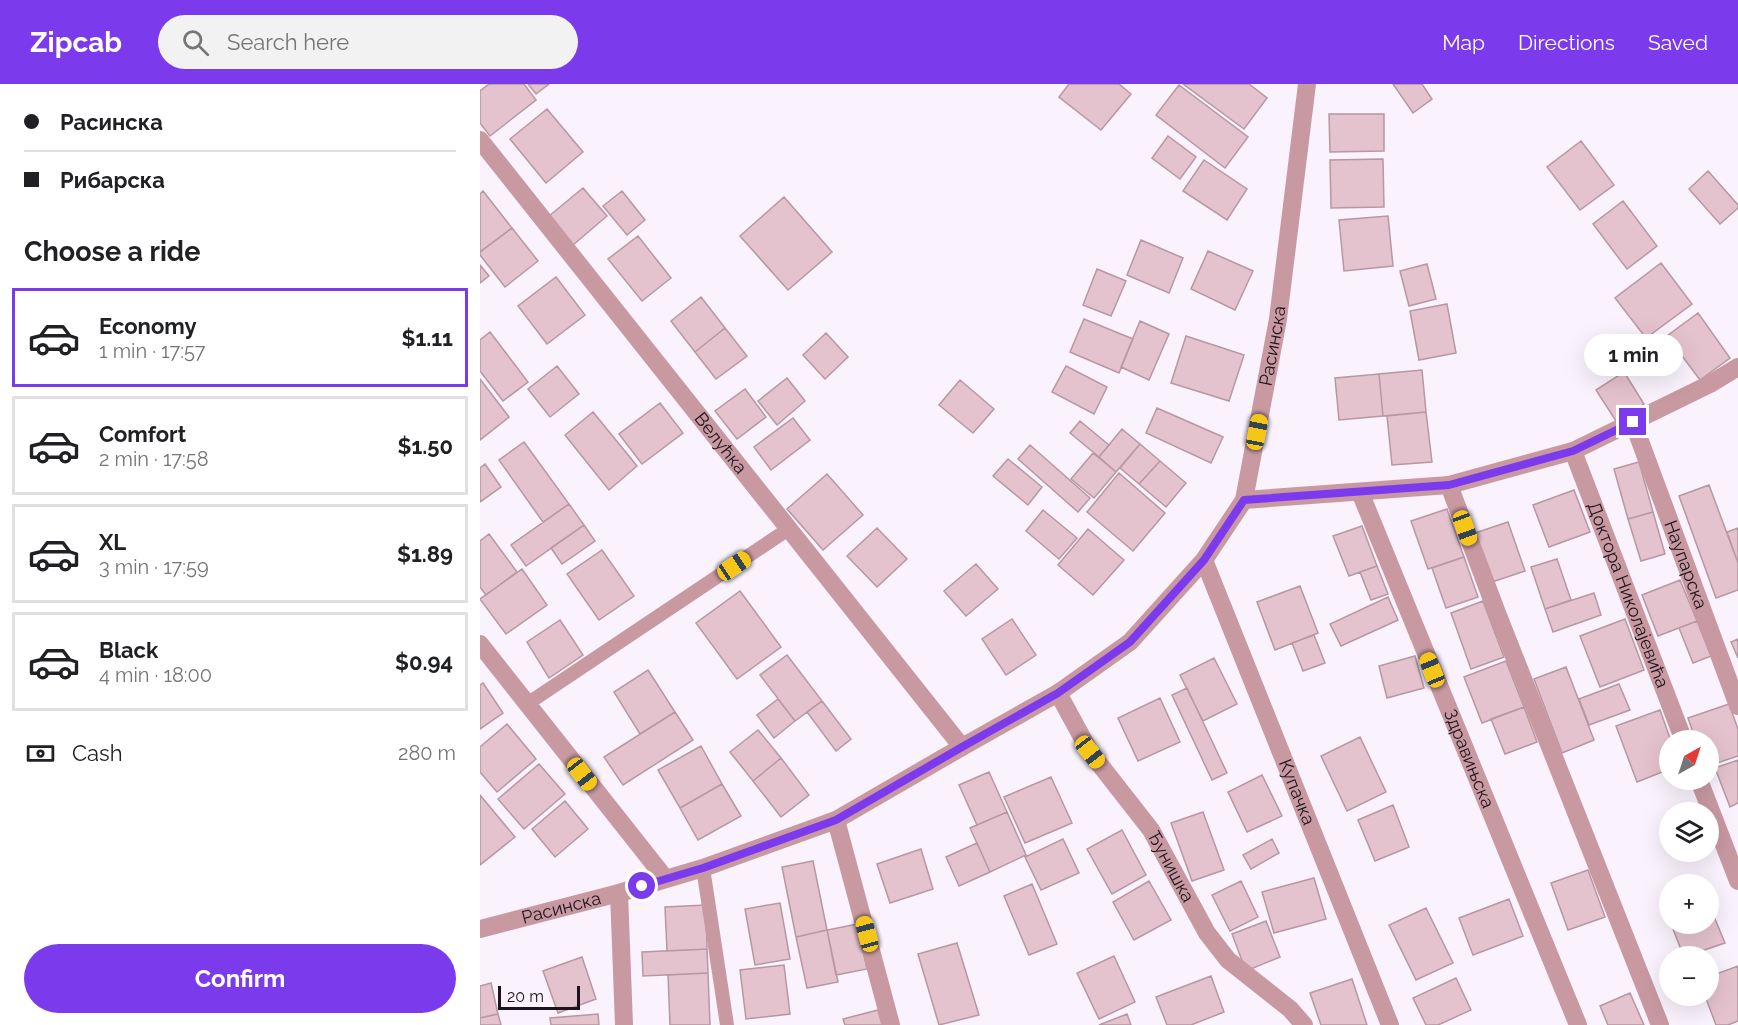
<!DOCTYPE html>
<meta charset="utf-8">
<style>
:root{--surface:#fff;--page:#f2f2f2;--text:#202124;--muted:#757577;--line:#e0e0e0;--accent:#7c3aed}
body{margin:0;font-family:Raleway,sans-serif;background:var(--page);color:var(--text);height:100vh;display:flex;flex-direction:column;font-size:22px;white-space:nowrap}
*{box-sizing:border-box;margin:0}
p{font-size:20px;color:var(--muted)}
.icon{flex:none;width:33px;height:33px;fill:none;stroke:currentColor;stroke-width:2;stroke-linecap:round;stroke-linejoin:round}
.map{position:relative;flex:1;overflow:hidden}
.side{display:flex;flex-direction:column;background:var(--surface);width:480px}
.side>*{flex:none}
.top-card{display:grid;align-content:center;height:132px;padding:0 24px;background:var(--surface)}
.needle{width:39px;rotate:39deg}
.fabs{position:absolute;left:1179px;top:646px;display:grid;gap:12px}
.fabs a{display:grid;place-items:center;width:60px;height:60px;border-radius:50%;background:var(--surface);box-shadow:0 6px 24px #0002;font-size:30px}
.scale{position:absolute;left:18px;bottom:15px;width:82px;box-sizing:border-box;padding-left:6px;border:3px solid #1b141d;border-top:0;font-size:16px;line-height:21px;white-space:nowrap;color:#1b141d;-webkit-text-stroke:4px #faf2fd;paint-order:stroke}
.end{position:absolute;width:27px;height:27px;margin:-14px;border:8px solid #7c3aed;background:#fff;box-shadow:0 0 0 3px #fff}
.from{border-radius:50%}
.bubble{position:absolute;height:42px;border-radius:21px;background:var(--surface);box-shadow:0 6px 24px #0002;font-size:20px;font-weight:700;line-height:42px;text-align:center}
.car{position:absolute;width:18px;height:36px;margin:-18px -9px;border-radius:8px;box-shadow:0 0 4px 2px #0007;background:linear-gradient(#f5c518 24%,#345 0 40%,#f5c518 0 76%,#345 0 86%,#f5c518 0)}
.top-card b{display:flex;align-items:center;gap:21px;height:57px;font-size:22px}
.top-card b+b{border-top:2px solid var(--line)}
.top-card i{width:15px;height:15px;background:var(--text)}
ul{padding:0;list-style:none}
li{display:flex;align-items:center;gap:18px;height:99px;margin:0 12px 9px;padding:0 12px;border:3px solid var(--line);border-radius:0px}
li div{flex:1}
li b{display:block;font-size:22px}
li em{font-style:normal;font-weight:700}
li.on{border-color:var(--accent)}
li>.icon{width:54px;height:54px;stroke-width:1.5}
h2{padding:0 24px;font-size:27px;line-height:72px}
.pay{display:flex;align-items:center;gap:15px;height:66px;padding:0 24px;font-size:22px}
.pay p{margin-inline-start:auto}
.cta{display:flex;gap:12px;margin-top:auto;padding:12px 24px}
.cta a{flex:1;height:69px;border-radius:36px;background:var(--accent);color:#fff;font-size:24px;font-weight:700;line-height:69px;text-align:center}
header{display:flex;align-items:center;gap:36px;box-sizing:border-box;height:84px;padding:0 30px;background:var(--accent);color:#fff}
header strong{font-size:28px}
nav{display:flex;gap:33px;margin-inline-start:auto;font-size:21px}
.search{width:420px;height:54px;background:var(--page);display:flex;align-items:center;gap:15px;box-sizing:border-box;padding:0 21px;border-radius:33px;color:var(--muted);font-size:22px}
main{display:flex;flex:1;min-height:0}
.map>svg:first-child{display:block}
.building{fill:#e5c3ce;stroke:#b797a2;stroke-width:1.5}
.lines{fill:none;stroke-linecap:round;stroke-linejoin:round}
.lane{stroke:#c999a2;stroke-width:14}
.street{stroke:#c999a2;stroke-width:18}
.route{stroke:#7c3aed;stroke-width:8}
.labels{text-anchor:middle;stroke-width:5;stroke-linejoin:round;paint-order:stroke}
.street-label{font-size:18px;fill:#1b141d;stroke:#faf2fd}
</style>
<header>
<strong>Zipcab</strong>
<div class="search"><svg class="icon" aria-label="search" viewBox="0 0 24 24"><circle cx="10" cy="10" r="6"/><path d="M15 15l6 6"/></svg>Search here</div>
<nav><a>Map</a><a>Directions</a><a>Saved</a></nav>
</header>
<main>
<section class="side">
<div class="top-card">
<b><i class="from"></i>Расинска</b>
<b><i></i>Рибарска</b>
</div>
<h2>Choose a ride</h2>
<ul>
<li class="on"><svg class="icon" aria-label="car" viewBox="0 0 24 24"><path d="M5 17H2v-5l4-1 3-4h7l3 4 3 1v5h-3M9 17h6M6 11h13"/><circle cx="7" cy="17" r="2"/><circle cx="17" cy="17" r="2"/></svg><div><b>Economy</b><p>1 min · 17:57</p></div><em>$1.11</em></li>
<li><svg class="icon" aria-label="car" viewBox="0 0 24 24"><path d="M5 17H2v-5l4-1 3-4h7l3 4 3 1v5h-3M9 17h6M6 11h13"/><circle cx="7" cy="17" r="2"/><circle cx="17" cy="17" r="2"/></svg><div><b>Comfort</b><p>2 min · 17:58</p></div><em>$1.50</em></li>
<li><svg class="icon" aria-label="car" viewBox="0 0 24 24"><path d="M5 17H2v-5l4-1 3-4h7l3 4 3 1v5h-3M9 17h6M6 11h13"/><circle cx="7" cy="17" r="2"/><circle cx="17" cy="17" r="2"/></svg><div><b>XL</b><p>3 min · 17:59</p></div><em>$1.89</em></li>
<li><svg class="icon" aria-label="car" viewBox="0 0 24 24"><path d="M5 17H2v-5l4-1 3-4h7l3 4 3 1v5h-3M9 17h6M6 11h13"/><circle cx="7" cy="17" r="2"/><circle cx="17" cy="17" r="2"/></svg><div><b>Black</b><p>4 min · 18:00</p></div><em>$0.94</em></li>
</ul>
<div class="pay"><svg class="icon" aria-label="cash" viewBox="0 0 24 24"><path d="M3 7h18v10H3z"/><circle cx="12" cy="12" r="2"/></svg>Cash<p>280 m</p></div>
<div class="cta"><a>Confirm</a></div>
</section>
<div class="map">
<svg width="1258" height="941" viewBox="0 0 1258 941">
<rect width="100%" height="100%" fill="#faf2fd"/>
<path class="building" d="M9 0H44L56 16 10 52 0 39V7Z
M48 0H69L56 10Z
M589 0H639L651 10 621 46 579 13Z
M703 0H769L787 14 764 45Z
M913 0H942L952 15 933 29Z
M699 1 768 53 745 84 676 31Z
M67 25 103 68 66 99 30 55Z
M849 30H904V67L850 68Z
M688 52 716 73 700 95 672 74Z
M1101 57 1134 101 1100 126 1067 83Z
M903 75 904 123 851 124 850 76Z
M724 76 767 105 747 136 703 107Z
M1228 87 1258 121V124L1240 140 1209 105Z
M103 104 127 132 93 161 69 132Z
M3 107 32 144 0 168V110Z
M142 107 165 136 147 151 123 122Z
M304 113 352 168 308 206 260 152Z
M1143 117 1177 162 1147 185 1113 140Z
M908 132 913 182 864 187 859 136Z
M32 144 58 177 25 203 0 171V168Z
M158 152 191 194 162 217 128 175Z
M661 156 703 174 689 209 647 191Z
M728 167 773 187 755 226 711 205Z
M1181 179 1212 220 1166 254 1135 214Z
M947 180 956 215 929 222 920 187Z
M0 181 9 192 0 199Z
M617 185 646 197 631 232 603 221Z
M76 193 105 231 67 260 38 222Z
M221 213 245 244 215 268 191 237Z
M967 220 976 269 939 276 930 227Z
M1218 229 1250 274 1220 296 1187 252Z
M604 235 653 255 639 289 590 268Z
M660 237 689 250 669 296 641 283Z
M245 244 267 272 236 295 215 268Z
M10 248 48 298 23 317 0 287V256Z
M346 249 368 273 345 295 323 271Z
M706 252 764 271 749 317 691 299Z
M77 282 99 310 70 333 48 305Z
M586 282 627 303 614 330 572 308Z
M942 286 946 328 903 332 899 290Z
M1144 288 1164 320 1136 337 1116 306Z
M899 290 903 332 859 336 855 294Z
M307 294 325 317 297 341 278 317Z
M0 295 29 333 0 356Z
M480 296 514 325 493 349 459 321Z
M265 305 286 333 257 355 235 327Z
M180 319 203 349 162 380 139 350Z
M677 324 743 353 731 379 666 349Z
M113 328 157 382 129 406 85 351Z
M946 328 952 378 912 381 907 332Z
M313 334 330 356 291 386 274 363Z
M600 337 629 361 619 373 590 349Z
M642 345 660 360 636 388 619 373Z
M44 358 89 420 63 438 19 376Z
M660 360 680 377 659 400 640 384Z
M550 361 610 414 598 428 538 375Z
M613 369 636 388 614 414 591 395Z
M528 375 562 403 548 421 513 392Z
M680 377 706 399 686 423 659 400Z
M1159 378 1173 428 1148 435 1134 385Z
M5 380 21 403 0 418V384Z
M639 389 685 429 653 467 607 428Z
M347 390 383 431 343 466 307 425Z
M1229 401 1258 479V506L1236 514 1199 412Z
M1094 406 1110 448 1069 463 1053 421Z
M89 420 104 441 46 482 31 461Z
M967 425 984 473 948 485 931 437Z
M563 426 597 454 579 475 546 447Z
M1173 428 1185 470 1161 477 1148 435Z
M1028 438 1045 487 1012 498 995 449Z
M104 441 115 457 82 480 71 464Z
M882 442 897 482 869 492 853 452Z
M397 444 427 475 397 503 367 472Z
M1258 444V479L1247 448Z
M608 445 644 476 613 511 578 481Z
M9 450 37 488 6 511 0 503V457Z
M122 466 154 512 119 536 87 490Z
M984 473 998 513 966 524 952 484Z
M1077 475 1091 516 1065 525 1051 483Z
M496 480 518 505 486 532 464 507Z
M897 482 908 510 891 516 880 488Z
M42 485 67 521 26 550 0 515Z
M1200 496 1217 537 1178 552 1162 511Z
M820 502 838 549 795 566 777 518Z
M260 507 301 563 257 595 216 539Z
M1114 509 1121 531 1073 548 1065 525Z
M908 513 918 536 861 562 850 540Z
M1003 517 1024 573 991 585 971 529Z
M532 535 556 571 526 591 502 555Z
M1145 535 1164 586 1120 603 1100 552Z
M80 536 103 571 69 594 47 558Z
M1217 537 1231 572 1213 579 1199 544Z
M834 551 845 579 823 587 812 559Z
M1258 555V574L1251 558Z
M307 571 342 617 315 637 280 591Z
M935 572 944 604 907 614 899 582Z
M734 574 757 620 723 637 700 591Z
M1026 577 1044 623 1002 639 984 593Z
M1086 583 1114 656 1082 669 1054 595Z
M168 586 195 628 160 650 134 608Z
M3 599 23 629 0 645V601Z
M1139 600 1150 626 1109 641 1099 615Z
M707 604 747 689 732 696 692 611Z
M680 614 700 658 658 677 638 634Z
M298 615 315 637 294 654 277 631Z
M342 617 371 655 356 667 327 628Z
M1249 620 1258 645V672L1228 682V657H1216L1208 634Z
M1044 623 1057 658 1025 670 1011 635Z
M1180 626 1191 657H1190V685L1157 698 1136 642Z
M195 628 213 656 143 701 124 673Z
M27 640 56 675 17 708 0 688V663Z
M278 646 301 674 273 697 250 668Z
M880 653 906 708 867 727 841 672Z
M221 662 242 700 200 724 178 686Z
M301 674 329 711 301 733 273 697Z
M1258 676V719L1250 723 1235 684Z
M59 680 85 710 44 745 18 715Z
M509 688 527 728 497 741 479 701Z
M782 691 802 732 767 748 748 708Z
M571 693 592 739 545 759 524 713Z
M242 700 261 732 218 756 200 724Z
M0 711 35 753 0 781Z
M85 717 108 745 75 773 52 745Z
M913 721 929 763 895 777 878 736Z
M527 728 546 771 510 788 490 744Z
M723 728 744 786 712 797 691 739Z
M642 746 666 791 632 810 607 765Z
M583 755 599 789 561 806 545 773Z
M792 755 799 769 771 785 763 771Z
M497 759 510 788 479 802 466 773Z
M441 765 453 805 410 819 397 780Z
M333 777 347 846 316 853 302 783Z
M1108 786 1125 833 1088 846 1071 799Z
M834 794 846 835 794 849 782 808Z
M669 797 691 836 654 856 633 818Z
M761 797 778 833 750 847 732 811Z
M552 800 577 860 549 871 524 812Z
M1029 815 1043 852 993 871 979 834Z
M1190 817V836L1183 819Z
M1228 818 1245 859 1204 873 1191 840H1228Z
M300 819 310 875 275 881 265 825Z
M226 821 227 865 187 867 185 823Z
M946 824 973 879 936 896 909 841Z
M786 837 800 873 766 887 752 850Z
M378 840 387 885 356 891 347 846Z
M347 846 358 898 327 904 316 853Z
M477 859 499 931 459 941 438 870Z
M227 865 228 889 163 892 162 868Z
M634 872 655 918 619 935 597 889Z
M102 873 116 915 78 929 63 887Z
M304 881 310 930 266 935 260 886Z
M1258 882V937L1248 941H1236L1225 912H1228V893Z
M228 889 230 941H190L188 891Z
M731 892 744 928 711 941H687L676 913Z
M976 894 991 926 958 941H946L933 914Z
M872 895 887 941H841L830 909Z
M11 899 18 930 0 934V902Z
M1150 909 1164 941H1128L1120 922Z
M398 926 402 941H365L363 935Z
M18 930 21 941H0V934Z
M118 930 119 941H71L70 934Z
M647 930 651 941H619Z"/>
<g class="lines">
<path class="lane" d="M47 620 310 444
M223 784 247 941"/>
<g class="street">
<path id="s1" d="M0 56 482 663"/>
<path id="s2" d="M1153 338 1258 622"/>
<path id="s3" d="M1093 367 1204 657"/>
<path d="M969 401 1017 529 1180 941"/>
<path id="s4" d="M880 408 1098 941"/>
<path d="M764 416 969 401 1093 367 1230 300 1258 283"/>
<path id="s5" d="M724 476 910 941"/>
<path d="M0 560 185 794"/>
<path id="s6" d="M578 609 610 668 671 746 727 849 748 876 810 925 824 941"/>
<path d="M1219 696 1258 797"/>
<path d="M356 736 411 941"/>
<path d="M139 809 144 941"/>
<path id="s7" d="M0 845 139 809 223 784 356 736 482 663 578 609 650 558 724 476 764 416 798 235 827 0"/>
</g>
</g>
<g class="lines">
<path class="route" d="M162 802 223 784 356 736 482 663 578 609 650 558 724 476 764 416 969 401 1093 367 1153 338"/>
</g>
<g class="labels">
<g class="street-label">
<text dy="6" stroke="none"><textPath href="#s7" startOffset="1056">Расинска</textPath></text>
<text dy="6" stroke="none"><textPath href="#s1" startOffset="387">Велућка</textPath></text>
<text dy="6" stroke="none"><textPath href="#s2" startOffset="152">Наупарска</textPath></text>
<text dy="6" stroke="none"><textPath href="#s3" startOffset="154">Доктора Николајевића</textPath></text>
<text dy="6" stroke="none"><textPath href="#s4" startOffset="288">Здравињска</textPath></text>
<text dy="6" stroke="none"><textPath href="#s5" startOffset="250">Купачка</textPath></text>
<text dy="6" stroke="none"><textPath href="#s6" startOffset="208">Ђунишка</textPath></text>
<text dy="6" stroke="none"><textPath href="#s7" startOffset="84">Расинска</textPath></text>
</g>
</g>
</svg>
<div class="fabs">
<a><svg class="needle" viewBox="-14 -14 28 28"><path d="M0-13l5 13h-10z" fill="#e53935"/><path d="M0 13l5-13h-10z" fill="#757577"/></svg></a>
<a><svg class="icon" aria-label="layers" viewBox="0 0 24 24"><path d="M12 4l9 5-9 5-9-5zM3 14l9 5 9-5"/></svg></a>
<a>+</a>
<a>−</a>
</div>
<div class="scale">20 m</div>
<i class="end from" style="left:162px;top:802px"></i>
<i class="end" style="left:1153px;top:338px"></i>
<div class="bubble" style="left:1104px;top:250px;width:99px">1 min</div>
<i class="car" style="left:777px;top:348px;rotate:11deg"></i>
<i class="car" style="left:985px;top:444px;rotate:160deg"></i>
<i class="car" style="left:254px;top:482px;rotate:56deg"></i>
<i class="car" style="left:952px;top:586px;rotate:338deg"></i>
<i class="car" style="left:610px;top:668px;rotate:142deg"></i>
<i class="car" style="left:102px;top:690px;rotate:142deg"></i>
<i class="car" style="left:387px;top:850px;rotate:345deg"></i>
</div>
</main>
